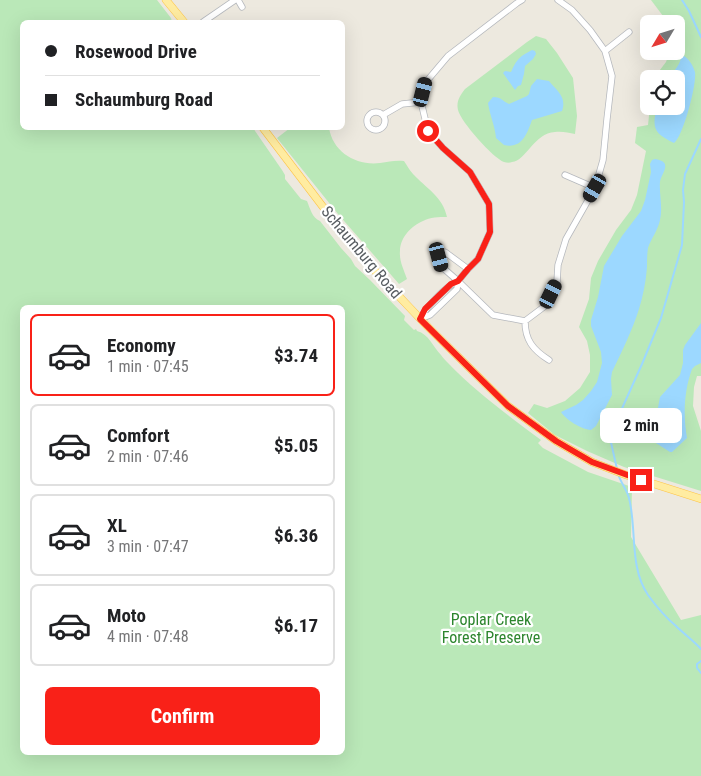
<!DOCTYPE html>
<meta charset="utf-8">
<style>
:root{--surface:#fff;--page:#f2f2f2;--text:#202124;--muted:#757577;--line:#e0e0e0;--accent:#f92118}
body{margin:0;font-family:"Roboto Condensed",sans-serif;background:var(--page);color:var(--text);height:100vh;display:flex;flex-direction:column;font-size:19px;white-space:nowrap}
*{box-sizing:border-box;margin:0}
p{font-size:16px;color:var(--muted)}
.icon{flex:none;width:28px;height:28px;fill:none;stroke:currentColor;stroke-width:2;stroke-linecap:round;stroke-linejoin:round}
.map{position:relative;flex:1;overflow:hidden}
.side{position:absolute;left:20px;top:305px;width:325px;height:450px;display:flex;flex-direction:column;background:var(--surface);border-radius:8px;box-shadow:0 5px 20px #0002}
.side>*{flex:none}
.guide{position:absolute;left:20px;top:20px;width:325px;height:110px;border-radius:8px;box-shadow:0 5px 20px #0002;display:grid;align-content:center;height:110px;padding:0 25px;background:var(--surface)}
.needle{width:32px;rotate:232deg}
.fabs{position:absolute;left:640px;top:15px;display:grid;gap:10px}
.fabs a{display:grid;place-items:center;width:45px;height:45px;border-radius:8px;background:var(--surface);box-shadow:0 5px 20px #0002;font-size:25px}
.end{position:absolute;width:22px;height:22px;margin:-11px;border:6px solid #f92118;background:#fff;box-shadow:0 0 0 2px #fff}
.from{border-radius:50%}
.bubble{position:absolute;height:35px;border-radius:8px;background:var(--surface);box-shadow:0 5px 20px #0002;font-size:16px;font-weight:700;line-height:35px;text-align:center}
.car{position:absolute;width:15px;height:30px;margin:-15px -8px;border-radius:6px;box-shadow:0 0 4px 1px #0007;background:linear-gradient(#222 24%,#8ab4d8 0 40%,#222 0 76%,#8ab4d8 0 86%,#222 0)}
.guide b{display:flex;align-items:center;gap:18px;height:48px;font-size:19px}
.guide b+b{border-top:1px solid var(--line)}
.guide i{width:12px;height:12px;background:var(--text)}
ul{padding:9px 0 0;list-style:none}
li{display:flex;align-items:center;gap:15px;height:82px;margin:0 10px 8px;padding:0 15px;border:2px solid var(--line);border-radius:8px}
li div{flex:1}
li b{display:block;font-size:19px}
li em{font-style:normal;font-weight:700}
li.active{border-color:var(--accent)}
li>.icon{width:45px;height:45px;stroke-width:1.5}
.primary-button{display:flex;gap:10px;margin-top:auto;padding:10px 25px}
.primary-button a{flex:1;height:58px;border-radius:8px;background:var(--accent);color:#fff;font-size:20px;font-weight:700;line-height:58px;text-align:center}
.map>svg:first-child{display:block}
.green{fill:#bae8b8;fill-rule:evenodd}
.water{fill:#9cd8ff}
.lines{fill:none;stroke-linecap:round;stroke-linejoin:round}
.stream{stroke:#9cd8ff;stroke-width:2}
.minor-casing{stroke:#b5b8bd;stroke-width:7}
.major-casing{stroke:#fec446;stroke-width:8}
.minor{stroke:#fff;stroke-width:5.5}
.major{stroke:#ffeca1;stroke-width:7}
.route{stroke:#f92118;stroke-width:6}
.labels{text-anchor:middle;stroke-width:4.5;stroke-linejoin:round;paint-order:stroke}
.street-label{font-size:16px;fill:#585d62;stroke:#fff}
.park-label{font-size:16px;fill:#2c852d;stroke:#fff}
</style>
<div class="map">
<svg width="701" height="776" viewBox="0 0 701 776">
<rect width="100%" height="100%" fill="#ede9df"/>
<path class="green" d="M0 0H157L171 18 172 22H22V128H253L282 170 285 175V179L301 199 307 201C310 208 312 218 320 221L341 248 351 259 355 266 370 280 405 316 404 320 414 330 416 329 417 331C429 334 433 347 441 355 443 358 446 361 449 364 477 393 509 416 541 440L538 443 543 448 588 472 632 487 631 537 681 620 701 615V776H0ZM22 308H342V752H22Z
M651 0H701V376H697L694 387 693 406 701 431V491L624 467 587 451 555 435 528 413 534 404 547 408 565 401 580 388 590 372V355L587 341 579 327 589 299 591 278 598 261 616 230 631 210 637 195 646 151 635 143 637 127 648 125 650 106H676V79H653L666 62 670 51H676V24H667L666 20Z
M536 36 546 39 557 53 573 78 577 116 575 134C569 133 562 131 555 132 534 133 526 161 512 162 510 163 507 163 504 162 493 158 461 122 458 110 456 101 460 96 465 89L527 42Z
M290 128H329C333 152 356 166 380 163 389 162 394 160 404 161 407 165 409 170 413 174 426 188 443 197 447 217 439 217 430 217 423 221 411 226 400 238 400 251 399 261 404 270 407 279L399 284 338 214 277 138Z"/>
<path class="water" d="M532 50 535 51 536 54 533 59 525 66 524 74 521 85 518 86 515 90 503 73 505 71 511 72C517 59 519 57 532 50Z
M684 56C690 60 693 66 695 72 697 84 683 137 674 143 653 133 652 128 657 106H676V79H668C673 71 679 67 681 58Z
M537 79 549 81C557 91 567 97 562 111L532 120C527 134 522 149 504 145L496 138C495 126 490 116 488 103L493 97C502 97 502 101 509 104L527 96 529 94 531 86Z
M655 159C674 162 661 173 660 182 659 194 663 207 660 220 658 230 651 239 648 248 647 254 647 261 647 267 646 281 643 296 639 309 632 331 622 351 612 372L611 379 612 395 596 426 591 430C581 429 566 420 561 412L576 405 583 400 591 391 597 382 602 363 601 352 591 326V320L598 297 604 266 622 236 641 211 645 200 651 172 650 164 652 160Z
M701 323V363L695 366 692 369C684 391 683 415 687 438L672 452H670L648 438 646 433 647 428 657 413 660 397 680 375 683 363V350L685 345Z"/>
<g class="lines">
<path class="stream" d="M682 0 689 11 701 37
M617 469 610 438 615 424 642 364 661 318 682 245 684 202 683 190 685 174 701 139
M618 474C621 483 627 490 629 498 637 529 629 567 648 595 656 606 665 617 676 626 684 634 694 641 701 649
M701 661 697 664V668L701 673"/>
<g class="minor-casing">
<path id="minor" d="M238 0 242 7
M522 0 517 3 448 56 426 82 421 102 428 131 443 148 470 172 489 204 490 232 478 259 468 269 458 281 493 315 525 321 545 306 557 282 558 265 566 239 595 188 603 160 607 119 612 76 605 51 590 30 572 10 558 0
M203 22 235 0
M605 51 629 32
M367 121a9 9 0 1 1 18 0a9 9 0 1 1-18 0Z
M383 115 402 104 421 102
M565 175 595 188
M458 281 442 267 439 257 445 252 468 269
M420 319 430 315 457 289 458 281
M420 319C426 307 446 286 458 281
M525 321C525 340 533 350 549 360"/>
</g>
<g class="major-casing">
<path id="major" d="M166 0 184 22
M263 128 336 224 376 272 428 327 508 406 556 441 592 462 626 475 701 499"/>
</g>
<use href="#minor" class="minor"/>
<use href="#major" class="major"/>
</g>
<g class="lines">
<path class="route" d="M428 131 443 148 470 172 489 204 490 232 478 259 468 269 458 281 451 284 425 309 420 319 508 406 556 441 592 462 641 480"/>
</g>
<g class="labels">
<g class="street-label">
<text transform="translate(362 252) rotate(50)" y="6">Schaumburg Road</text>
</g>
<g class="park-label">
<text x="491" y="625">Poplar Creek<tspan x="491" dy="18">Forest Preserve</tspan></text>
</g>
</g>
</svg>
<div class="fabs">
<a><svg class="needle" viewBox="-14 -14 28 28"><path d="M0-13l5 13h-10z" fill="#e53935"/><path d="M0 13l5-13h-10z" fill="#757577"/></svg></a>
<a><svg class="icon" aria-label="locate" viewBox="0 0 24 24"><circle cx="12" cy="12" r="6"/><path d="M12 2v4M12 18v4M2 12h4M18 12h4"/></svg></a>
</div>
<i class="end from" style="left:428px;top:131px"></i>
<i class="end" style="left:641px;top:480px"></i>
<div class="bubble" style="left:600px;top:408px;width:82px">2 min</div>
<i class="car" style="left:423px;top:92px;rotate:14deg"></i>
<i class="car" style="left:595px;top:188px;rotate:210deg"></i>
<i class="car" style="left:439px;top:257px;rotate:165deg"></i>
<i class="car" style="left:551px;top:294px;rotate:26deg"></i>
<div class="guide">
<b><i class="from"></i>Rosewood Drive</b>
<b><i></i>Schaumburg Road</b>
</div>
<section class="side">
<ul>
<li class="active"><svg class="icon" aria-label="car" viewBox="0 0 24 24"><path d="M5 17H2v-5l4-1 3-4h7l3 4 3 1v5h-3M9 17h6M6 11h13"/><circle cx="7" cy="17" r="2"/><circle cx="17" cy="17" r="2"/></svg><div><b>Economy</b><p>1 min · 07:45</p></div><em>$3.74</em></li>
<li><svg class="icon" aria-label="car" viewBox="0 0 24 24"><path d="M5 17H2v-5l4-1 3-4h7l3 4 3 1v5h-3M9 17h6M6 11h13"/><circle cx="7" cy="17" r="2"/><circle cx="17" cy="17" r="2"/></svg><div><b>Comfort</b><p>2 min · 07:46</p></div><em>$5.05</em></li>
<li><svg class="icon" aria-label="car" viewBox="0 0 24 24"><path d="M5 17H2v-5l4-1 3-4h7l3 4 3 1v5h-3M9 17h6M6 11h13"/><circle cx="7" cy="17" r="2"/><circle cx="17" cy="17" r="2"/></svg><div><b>XL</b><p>3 min · 07:47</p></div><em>$6.36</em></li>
<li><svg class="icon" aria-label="car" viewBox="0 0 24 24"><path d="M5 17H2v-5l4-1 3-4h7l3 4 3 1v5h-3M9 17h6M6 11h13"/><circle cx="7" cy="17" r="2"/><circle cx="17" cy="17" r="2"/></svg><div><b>Moto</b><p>4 min · 07:48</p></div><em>$6.17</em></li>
</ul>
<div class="primary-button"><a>Confirm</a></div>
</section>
</div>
